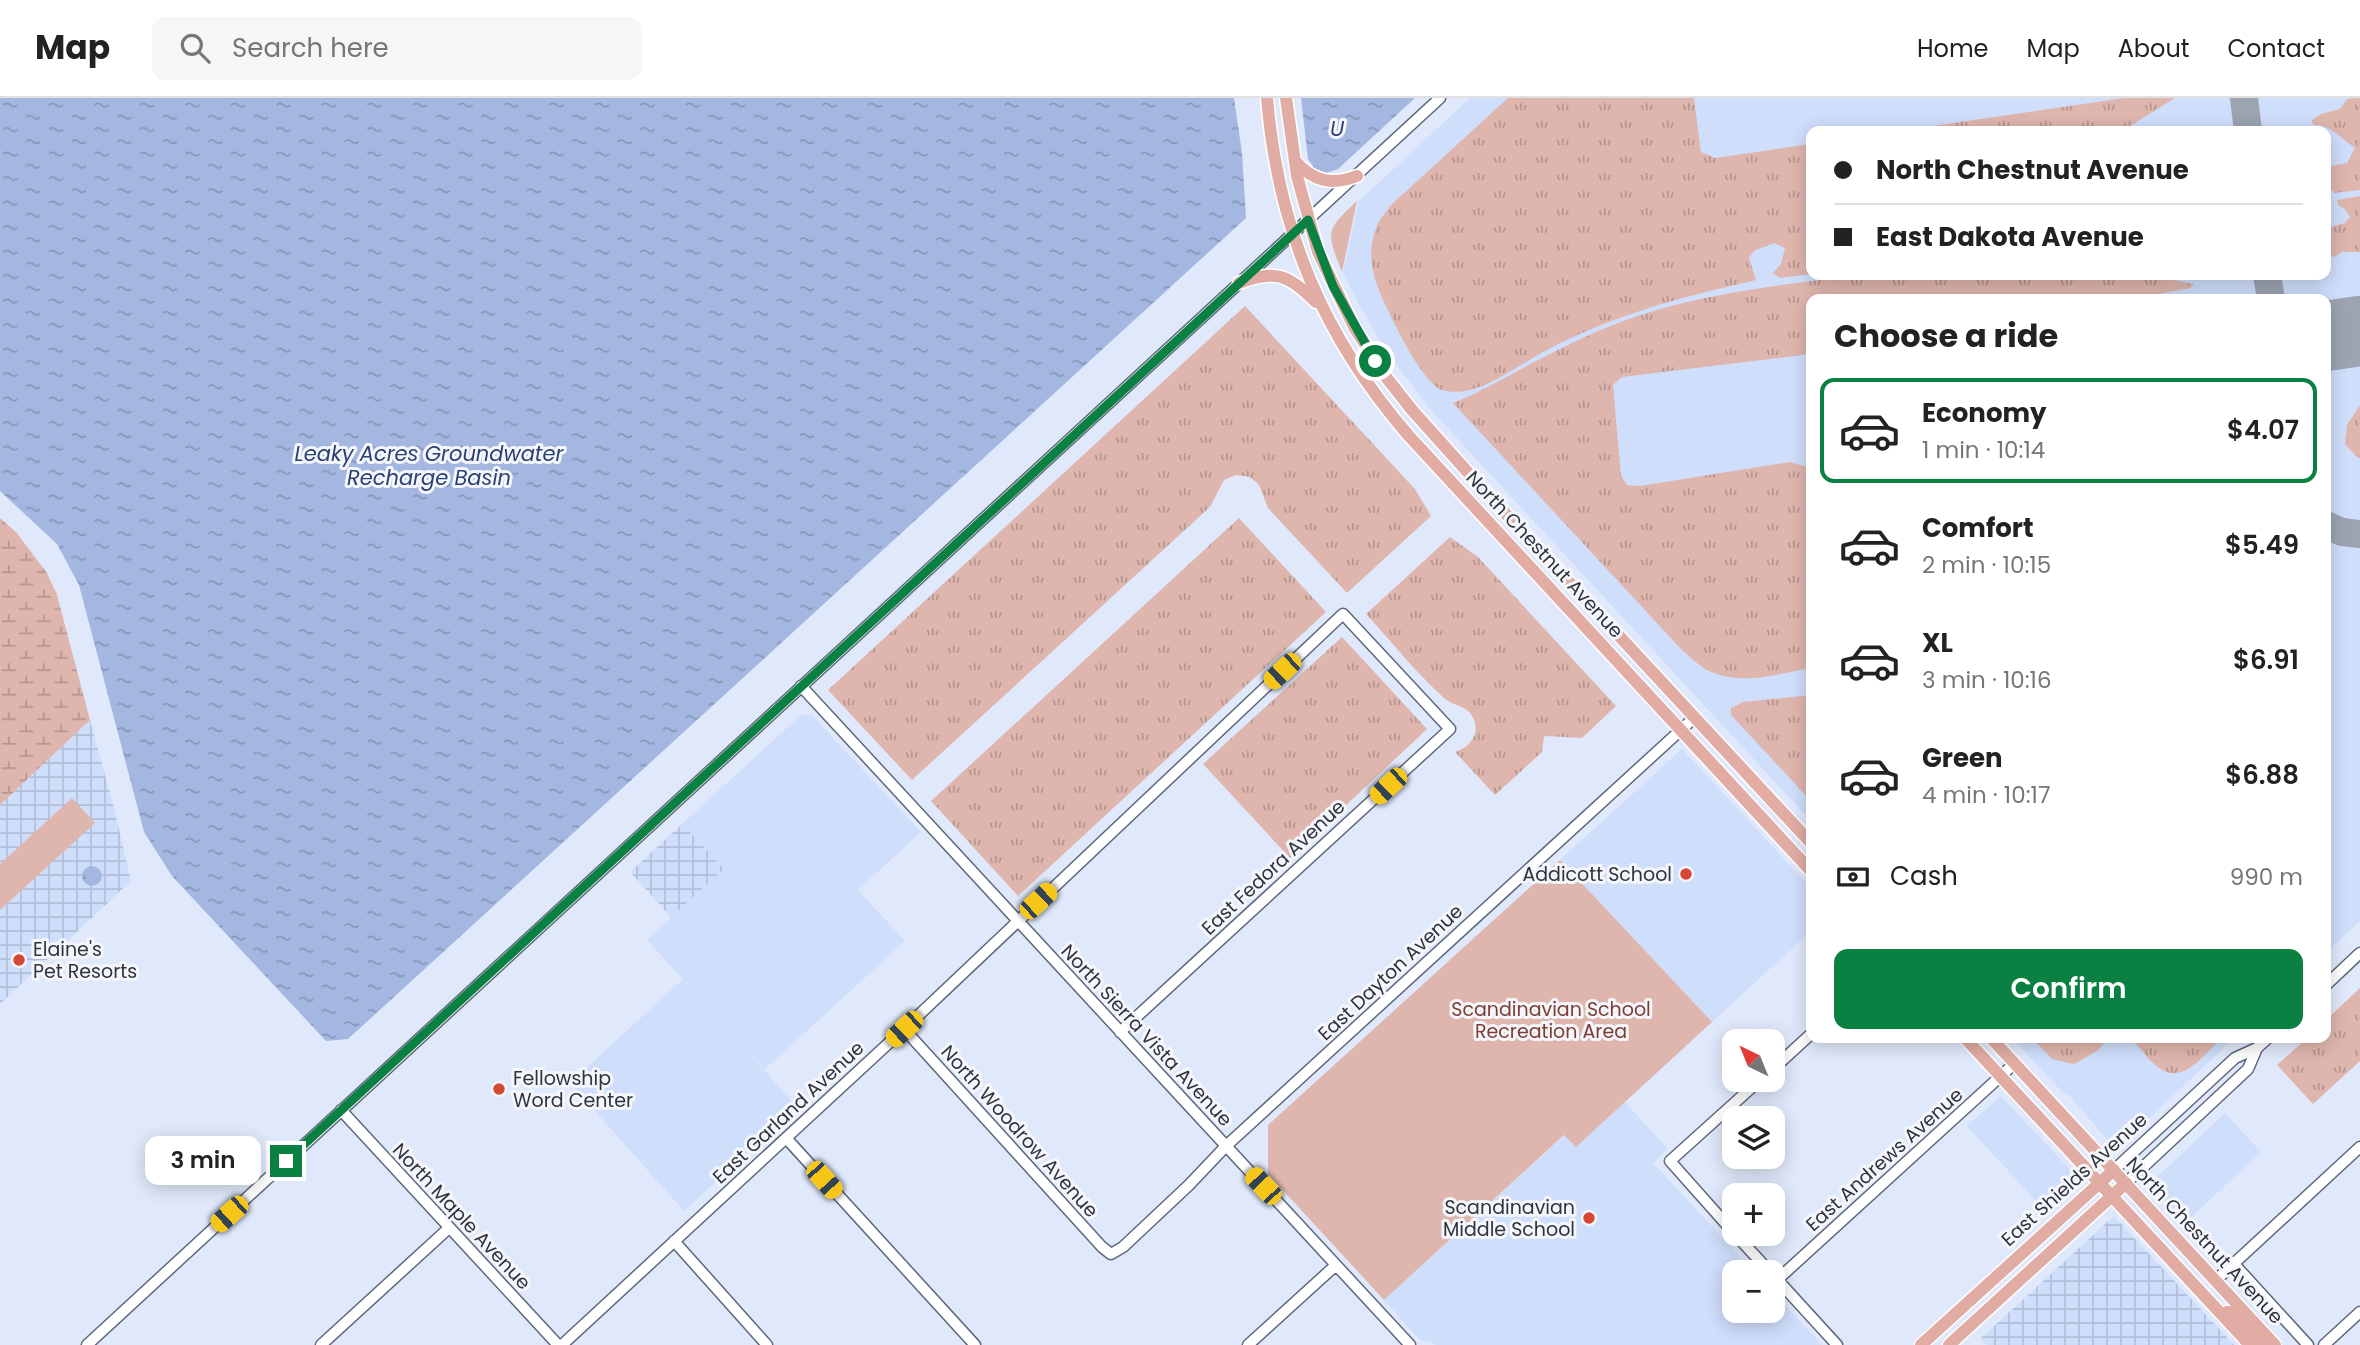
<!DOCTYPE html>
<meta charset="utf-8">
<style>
:root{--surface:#fff;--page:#f6f6f6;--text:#222;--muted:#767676;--line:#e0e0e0;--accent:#0b8043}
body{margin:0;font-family:Poppins,sans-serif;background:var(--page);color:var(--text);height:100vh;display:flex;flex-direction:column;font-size:26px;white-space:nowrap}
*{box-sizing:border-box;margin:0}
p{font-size:23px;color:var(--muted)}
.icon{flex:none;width:38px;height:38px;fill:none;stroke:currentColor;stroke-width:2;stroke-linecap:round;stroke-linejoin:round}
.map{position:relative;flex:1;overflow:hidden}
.details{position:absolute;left:1806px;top:196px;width:525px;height:749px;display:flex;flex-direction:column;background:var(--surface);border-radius:14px;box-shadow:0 4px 18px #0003}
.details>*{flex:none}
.guide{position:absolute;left:1806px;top:28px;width:525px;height:154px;border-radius:14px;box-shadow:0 4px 18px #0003;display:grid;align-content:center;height:154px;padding:0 28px;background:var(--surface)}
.needle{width:46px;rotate:317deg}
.controls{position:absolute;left:1722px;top:931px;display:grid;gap:14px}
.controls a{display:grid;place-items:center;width:63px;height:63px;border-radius:14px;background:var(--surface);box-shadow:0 4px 18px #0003;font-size:35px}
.end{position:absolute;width:32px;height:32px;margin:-16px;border:9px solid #0b8043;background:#fff;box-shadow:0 0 0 4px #fff}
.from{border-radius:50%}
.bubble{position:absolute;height:49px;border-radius:14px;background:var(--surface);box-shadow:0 4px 18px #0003;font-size:23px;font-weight:600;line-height:49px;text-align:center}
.car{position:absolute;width:21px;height:42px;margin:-21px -10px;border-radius:9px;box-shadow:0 0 5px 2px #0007;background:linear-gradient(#f5c518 24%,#345 0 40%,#f5c518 0 76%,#345 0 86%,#f5c518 0)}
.guide b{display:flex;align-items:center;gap:24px;height:66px;font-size:26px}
.guide b+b{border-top:2px solid var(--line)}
.guide i{width:18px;height:18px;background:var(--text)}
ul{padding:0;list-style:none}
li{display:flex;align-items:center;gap:21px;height:105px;margin:0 14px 10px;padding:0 14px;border:4px solid transparent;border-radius:14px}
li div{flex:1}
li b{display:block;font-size:26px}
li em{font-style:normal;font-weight:600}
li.current{border-color:var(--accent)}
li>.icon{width:63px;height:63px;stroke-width:1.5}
h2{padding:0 28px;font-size:32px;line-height:84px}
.pay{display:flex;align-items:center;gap:18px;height:77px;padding:0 28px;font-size:26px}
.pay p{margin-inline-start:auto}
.action{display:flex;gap:14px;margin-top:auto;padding:14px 28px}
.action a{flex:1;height:80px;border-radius:14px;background:var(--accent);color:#fff;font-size:28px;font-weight:600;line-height:80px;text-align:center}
header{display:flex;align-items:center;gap:42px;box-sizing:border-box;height:98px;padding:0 35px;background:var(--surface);border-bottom:2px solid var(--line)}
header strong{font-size:33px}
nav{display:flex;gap:38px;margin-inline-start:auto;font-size:24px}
.search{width:490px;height:63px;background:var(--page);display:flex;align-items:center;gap:18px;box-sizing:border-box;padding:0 24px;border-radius:14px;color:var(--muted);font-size:26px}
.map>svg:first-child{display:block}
.built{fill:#cfdefb;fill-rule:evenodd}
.industrial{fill:url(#industrial-grid)}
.grass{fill:url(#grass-tufts)}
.wetland{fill:url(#wetland-marsh)}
.park{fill:#dfb6ae}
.water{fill:url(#water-ripples)}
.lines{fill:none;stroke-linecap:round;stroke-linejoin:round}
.taxiway{stroke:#9ca4b2;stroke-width:28}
.runway{stroke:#9ca4b2;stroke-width:70}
.minor-casing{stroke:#5e687c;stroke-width:13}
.major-casing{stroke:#fff;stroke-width:15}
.minor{stroke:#fff;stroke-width:10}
.major{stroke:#e0aca3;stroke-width:12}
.route{stroke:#0b8043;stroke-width:9}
.poi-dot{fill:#d44834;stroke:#f4f6fb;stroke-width:2.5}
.labels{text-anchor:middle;stroke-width:6;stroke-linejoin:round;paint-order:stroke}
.street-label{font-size:19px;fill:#2f343c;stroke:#f4f6fb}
.poi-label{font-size:19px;fill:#2f343c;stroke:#f4f6fb;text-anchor:end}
.park-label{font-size:19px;fill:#7d3d32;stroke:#f4f6fb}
.water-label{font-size:21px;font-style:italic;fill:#2b4174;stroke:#f4f6fb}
</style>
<header>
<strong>Map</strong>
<div class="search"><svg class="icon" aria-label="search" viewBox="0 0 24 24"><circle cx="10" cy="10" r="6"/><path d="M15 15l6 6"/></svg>Search here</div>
<nav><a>Home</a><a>Map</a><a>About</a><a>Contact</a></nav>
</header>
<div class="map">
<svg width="2360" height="1247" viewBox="0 0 2360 1247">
<defs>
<pattern id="industrial-grid" width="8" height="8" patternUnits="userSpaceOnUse" patternTransform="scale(1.75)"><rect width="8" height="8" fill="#cfdefb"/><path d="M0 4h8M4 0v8" fill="none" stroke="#b2bfd8"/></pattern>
<pattern id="grass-tufts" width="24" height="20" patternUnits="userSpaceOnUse" patternTransform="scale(1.75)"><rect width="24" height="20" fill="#dfb6ae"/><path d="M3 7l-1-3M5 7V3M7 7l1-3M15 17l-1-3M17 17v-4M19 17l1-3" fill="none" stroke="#b5958f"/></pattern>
<pattern id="wetland-marsh" width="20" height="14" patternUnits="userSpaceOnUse" patternTransform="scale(1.75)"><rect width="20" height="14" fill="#dfb6ae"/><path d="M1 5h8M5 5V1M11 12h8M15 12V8" fill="none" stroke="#b5958f"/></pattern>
<pattern id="water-ripples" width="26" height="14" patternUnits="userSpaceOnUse" patternTransform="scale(1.75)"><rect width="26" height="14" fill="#a4b7e0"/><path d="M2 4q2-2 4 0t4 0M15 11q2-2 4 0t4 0" fill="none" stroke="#8696b7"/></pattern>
</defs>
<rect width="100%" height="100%" fill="#e0e9fb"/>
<path class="built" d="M1470 0H2360V823L2326 855V201H1811V723L1430 311 1385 252 1360 208 1343 174 1359 103ZM1811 33H2326V177H1811Z
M801 617H812L921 734 858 792 905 843 765 971 742 946 797 1010 684 1113 570 985 683 881 647 842 723 771 682 726Z
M1682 651 1811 790V833L1712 924 1560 762Z
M2012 940H2234L2121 1047 2111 1046 2067 995H2063Z
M2001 998 2078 1080 2075 1089 2047 1115 1967 1028Z
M1625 1004 1668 1051 1653 1065 1754 1174H1734V1213H1773V1194L1822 1247H1436L1432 1244 1421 1243 1384 1202 1565 1037 1576 1049Z
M2225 1015 2261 1054 2185 1125 2155 1091 2154 1082Z"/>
<path class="industrial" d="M90 622 114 710 131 783 0 906V707Z
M682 726 724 771 671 819 630 774Z
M2114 1118 2234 1247H1987L1981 1240Z"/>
<path class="grass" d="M1508 0H1694L1701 54 1715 60 1811 46V176L1780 180 1773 175 1781 166 1785 150 1774 145 1754 153 1749 160 1756 182C1677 200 1601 220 1531 261 1506 275 1472 301 1442 292 1425 287 1397 232 1389 214 1375 186 1364 159 1377 128 1380 120 1387 113 1392 106Z
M2124 0H2175L2122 33H1898Z
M2356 0H2360V92L2335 95 2326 88V69L2347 65 2355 50C2340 40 2332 27 2314 27L2311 23 2321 16 2340 11 2347 1Z
M2360 98V154H2342L2334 159 2326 156V130L2345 125 2350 119 2345 111 2339 108 2337 102Z
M1857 177H2149L2193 186 2191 190 2132 201H1811V256L1622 279 1613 287 1621 378 1627 387 1640 388 1790 364 1811 370V570C1776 576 1743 589 1707 572 1698 567 1689 558 1681 551L1453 305 1472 297C1532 266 1592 230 1657 212 1722 193 1790 186 1857 177Z
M1245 208 1415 391 1431 418 1347 495 1268 410 1259 387 1250 379 1236 377 1224 382 1210 409 912 682 828 592Z
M2360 307V360H2358L2345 346 2347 327Z
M1239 420 1326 514 1018 798 931 703Z
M1450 439 1478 459 1616 608 1582 640 1544 638 1542 654 1495 697 1455 654C1469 650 1480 637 1474 622 1469 607 1454 609 1444 600 1416 575 1392 544 1366 516Z
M1342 539 1427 631 1290 760 1203 666Z
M1811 597V703L1731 617V610L1743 604Z
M2360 890V963L2313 1006 2277 967 2307 940H2326V922Z
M2032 940H2109L2097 953 2074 966 2052 961Z
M2127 940H2222C2200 960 2180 993 2151 963 2143 955 2138 945 2127 940Z"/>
<path class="wetland" d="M0 420 16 434 47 475 57 497 90 622 0 707Z"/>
<path class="park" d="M1357 103 1342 174C1326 133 1325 133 1357 103Z
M72 700 95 725 0 812V766Z
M1560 762 1712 924 1576 1049 1564 1037 1384 1202 1268 1076V1027Z"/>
<path class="water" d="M0 0H1234L1242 55 1246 120 348 941 326 943 172 778 144 734 79 487 57 446 0 393Z
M1301 0H1415L1338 71 1326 75 1315 71 1308 61Z
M82 778a10 10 0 1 1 20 0a10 10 0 1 1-20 0Z"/>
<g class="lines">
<path class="taxiway" d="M2244 0 2248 33
M2267 177 2271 201
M2326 255 2335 247 2360 236
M2326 427 2342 434 2360 436"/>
<path class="runway" d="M2326 238 2360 233"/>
<g class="minor-casing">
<path id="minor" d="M801 588 1410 1247
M2326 887 2360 855
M904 931 1102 1149 1111 1156 1123 1149 1189 1087 1226 1048 1695 619
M1773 971 1811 936
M341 1012 558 1247
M786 1040 975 1247
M2114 1072 2235 960 2257 950 2268 940
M2126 1085 2248 971 2257 950
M1734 1135 1670 1063 1760 982
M1735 1136 1770 1174
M674 1143 767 1247
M2234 1166 2308 1247
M1773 1177 1837 1247
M1777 1182 2015 965
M2216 1182 2360 1049
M87 1247 1440 0
M321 1247 449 1130
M562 1247 904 931 1343 516 1450 631 1120 934
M1248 1247 1336 1167
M2324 1247 2360 1214"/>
</g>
<g class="major-casing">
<path id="major" d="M1267 0C1278 131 1323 239 1409 338L1811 773
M1286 0 1297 78 1318 154 1354 229 1386 279 1412 312 1481 389 1811 745
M1295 63C1313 83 1331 88 1357 78
M1239 185C1276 170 1289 178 1316 204
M1965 940 2250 1247
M1991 940 2275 1247
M2222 1217 2227 1214 2235 1215 2263 1247
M1921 1247 2114 1072
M1949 1247 2126 1085"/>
</g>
<use href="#minor" class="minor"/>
<use href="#major" class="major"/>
</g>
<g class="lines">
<path class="route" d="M286 1063 1308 122 1333 188 1375 263"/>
</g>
<g class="poi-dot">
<circle cx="1686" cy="776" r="7"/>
<circle cx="19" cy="862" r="7"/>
<circle cx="499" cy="991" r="7"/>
<circle cx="1589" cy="1120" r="7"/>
</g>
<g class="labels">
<g class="street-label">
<text transform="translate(1545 456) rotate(47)" y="7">North Chestnut Avenue</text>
<text transform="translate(1273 769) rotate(-43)" y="7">East Fedora Avenue</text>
<text transform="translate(1390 874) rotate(-43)" y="7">East Dayton Avenue</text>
<text transform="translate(1147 937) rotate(47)" y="7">North Sierra Vista Avenue</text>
<text transform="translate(788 1014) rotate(-43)" y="7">East Garland Avenue</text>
<text transform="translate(1020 1033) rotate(48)" y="7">North Woodrow Avenue</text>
<text transform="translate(1884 1061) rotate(-42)" y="7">East Andrews Avenue</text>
<text transform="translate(2074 1081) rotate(-42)" y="7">East Shields Avenue</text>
<text transform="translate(462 1118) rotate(47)" y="7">North Maple Avenue</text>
<text transform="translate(2205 1142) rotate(47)" y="7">North Chestnut Avenue</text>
</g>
<g class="poi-label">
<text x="1672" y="783">Addicott School</text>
<text x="33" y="858" text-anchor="start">Elaine's<tspan x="33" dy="22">Pet Resorts</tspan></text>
<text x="513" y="987" text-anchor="start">Fellowship<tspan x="513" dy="22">Word Center</tspan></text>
<text x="1575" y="1116">Scandinavian<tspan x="1575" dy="22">Middle School</tspan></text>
</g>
<g class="park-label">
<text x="1551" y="918">Scandinavian School<tspan x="1551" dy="22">Recreation Area</tspan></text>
</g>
<g class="water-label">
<text x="1337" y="38">U</text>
<text x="429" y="363">Leaky Acres Groundwater<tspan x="429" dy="24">Recharge Basin</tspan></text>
</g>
</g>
</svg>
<div class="controls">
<a><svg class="needle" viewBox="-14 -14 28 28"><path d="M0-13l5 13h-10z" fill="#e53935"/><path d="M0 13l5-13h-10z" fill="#767676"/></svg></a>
<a><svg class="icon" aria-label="layers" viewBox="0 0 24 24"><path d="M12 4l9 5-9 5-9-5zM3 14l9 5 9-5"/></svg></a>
<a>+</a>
<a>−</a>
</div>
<i class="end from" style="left:1375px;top:263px"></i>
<i class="end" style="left:286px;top:1063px"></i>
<div class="bubble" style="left:145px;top:1038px;width:116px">3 min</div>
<i class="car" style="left:1282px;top:573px;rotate:227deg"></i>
<i class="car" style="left:1388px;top:688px;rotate:227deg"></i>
<i class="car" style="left:1038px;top:803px;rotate:47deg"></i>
<i class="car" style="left:904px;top:931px;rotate:227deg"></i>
<i class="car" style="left:824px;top:1082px;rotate:138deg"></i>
<i class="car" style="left:1263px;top:1088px;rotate:317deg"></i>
<i class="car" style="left:229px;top:1116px;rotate:228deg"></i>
<div class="guide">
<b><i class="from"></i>North Chestnut Avenue</b>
<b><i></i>East Dakota Avenue</b>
</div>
<section class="details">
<h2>Choose a ride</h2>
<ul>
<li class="current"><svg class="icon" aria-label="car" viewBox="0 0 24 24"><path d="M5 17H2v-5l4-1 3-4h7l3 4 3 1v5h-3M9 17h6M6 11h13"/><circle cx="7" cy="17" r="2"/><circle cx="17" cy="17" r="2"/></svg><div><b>Economy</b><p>1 min · 10:14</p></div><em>$4.07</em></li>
<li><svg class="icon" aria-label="car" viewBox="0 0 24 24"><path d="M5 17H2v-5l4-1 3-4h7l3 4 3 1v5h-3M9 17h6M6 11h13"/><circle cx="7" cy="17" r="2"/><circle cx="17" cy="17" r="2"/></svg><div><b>Comfort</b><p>2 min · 10:15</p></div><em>$5.49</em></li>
<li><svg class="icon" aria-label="car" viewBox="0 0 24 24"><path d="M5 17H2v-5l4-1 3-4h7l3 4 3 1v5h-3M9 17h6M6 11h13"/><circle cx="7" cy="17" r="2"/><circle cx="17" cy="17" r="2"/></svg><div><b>XL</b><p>3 min · 10:16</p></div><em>$6.91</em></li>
<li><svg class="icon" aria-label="car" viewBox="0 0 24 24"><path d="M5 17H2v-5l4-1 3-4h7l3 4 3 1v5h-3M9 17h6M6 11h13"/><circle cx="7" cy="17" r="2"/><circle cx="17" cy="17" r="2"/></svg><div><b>Green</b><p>4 min · 10:17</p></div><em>$6.88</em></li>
</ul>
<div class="pay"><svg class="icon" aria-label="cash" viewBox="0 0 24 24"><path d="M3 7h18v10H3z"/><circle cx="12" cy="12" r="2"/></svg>Cash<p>990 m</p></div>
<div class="action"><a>Confirm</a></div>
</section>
</div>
